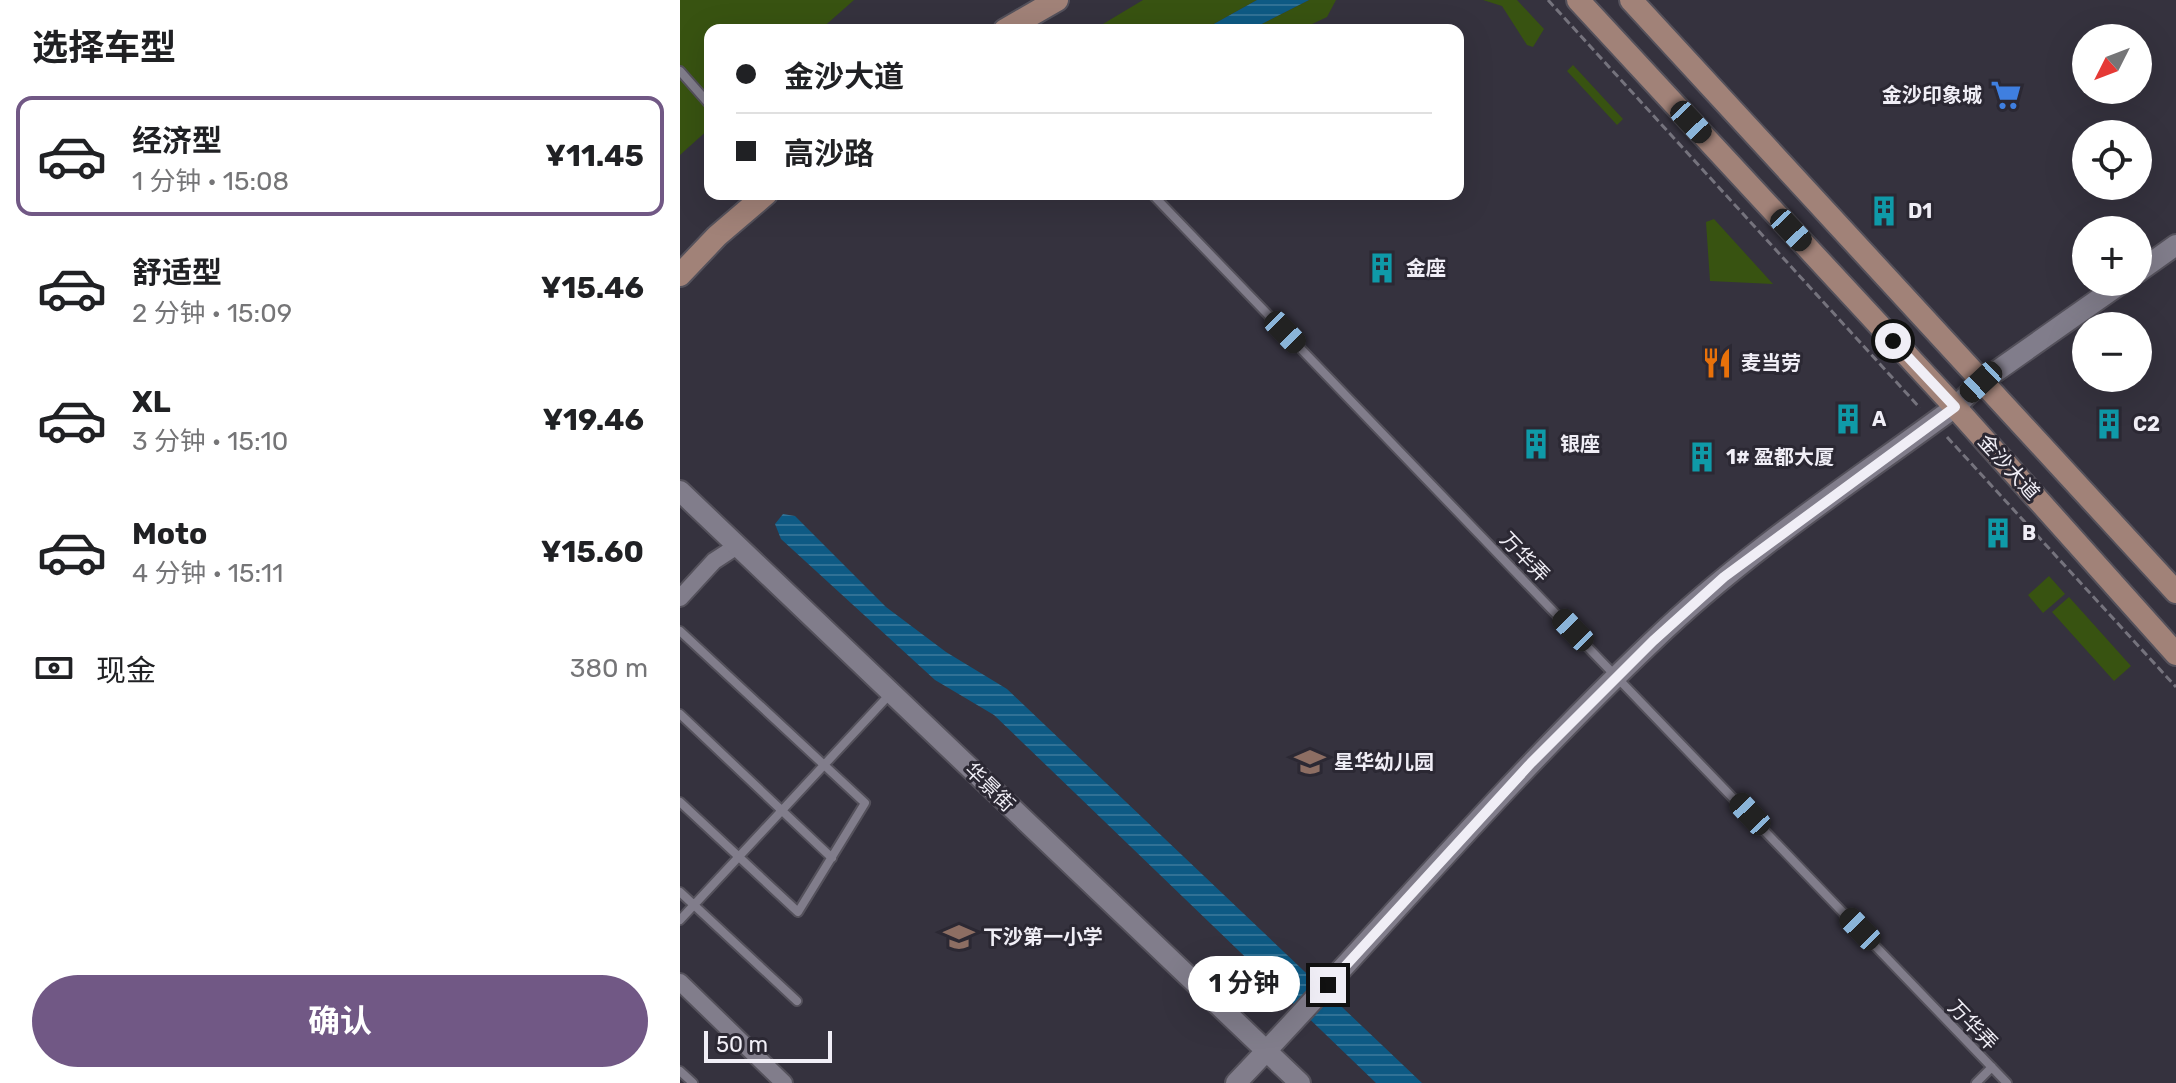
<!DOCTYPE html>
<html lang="zh">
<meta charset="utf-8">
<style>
:root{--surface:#fff;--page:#f2f2f2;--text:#202124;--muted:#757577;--line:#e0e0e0;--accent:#715885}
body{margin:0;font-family:Rubik,"Noto Sans SC",sans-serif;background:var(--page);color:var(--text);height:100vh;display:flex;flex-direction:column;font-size:30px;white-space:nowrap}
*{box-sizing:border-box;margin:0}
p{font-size:26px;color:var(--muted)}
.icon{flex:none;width:44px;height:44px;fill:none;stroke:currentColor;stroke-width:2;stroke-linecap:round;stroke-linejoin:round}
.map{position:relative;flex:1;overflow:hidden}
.panel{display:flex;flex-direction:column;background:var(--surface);width:680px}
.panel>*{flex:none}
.banner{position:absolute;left:24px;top:24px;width:760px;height:176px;border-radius:16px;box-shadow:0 8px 32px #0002;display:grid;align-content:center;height:176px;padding:0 32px;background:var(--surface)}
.needle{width:52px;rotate:228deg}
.controls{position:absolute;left:1392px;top:24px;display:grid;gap:16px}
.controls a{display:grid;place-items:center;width:80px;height:80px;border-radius:50%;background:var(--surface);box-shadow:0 8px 32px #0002;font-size:40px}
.scale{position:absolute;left:24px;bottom:20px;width:128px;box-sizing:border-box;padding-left:8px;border:4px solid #f0eef6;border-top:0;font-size:22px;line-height:28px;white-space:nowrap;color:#f0eef6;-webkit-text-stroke:6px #2b2833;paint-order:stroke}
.end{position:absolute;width:36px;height:36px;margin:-18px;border:10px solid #f0eef6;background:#111;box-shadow:0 0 0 4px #111}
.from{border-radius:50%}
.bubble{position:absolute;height:56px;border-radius:28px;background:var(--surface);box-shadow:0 8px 32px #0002;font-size:26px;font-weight:700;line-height:56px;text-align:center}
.car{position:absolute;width:24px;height:48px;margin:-24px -12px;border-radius:10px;box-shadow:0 0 6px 2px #0007;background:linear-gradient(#222 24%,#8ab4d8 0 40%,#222 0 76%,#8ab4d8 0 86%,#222 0)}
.banner b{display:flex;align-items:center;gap:28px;height:76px;font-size:30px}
.banner b+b{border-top:2px solid var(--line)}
.banner i{width:20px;height:20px;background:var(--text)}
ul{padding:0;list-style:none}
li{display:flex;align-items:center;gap:24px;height:120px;margin:0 16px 12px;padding:0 16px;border:4px solid transparent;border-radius:16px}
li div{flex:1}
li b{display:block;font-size:30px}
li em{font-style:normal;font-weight:700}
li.current{border-color:var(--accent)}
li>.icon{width:72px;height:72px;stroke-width:1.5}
h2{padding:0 32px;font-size:36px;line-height:96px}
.pay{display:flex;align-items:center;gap:20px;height:88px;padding:0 32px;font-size:30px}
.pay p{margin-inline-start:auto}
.button{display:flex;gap:16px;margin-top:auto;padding:16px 32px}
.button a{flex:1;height:92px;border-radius:48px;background:var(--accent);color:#fff;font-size:32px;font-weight:700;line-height:92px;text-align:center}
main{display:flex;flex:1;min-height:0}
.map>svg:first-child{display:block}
.grass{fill:#385311}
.water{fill:url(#water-rules)}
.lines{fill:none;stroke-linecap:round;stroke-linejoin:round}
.service-casing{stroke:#54515b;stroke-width:12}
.minor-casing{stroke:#54515b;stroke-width:20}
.tertiary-casing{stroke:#54515b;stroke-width:24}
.secondary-casing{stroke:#54515b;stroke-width:26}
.path{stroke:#75737d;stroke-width:3;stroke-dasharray:8 4;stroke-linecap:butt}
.service{stroke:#817d8b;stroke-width:8}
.minor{stroke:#817d8b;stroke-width:16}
.tertiary{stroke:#817d8b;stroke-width:20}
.secondary{stroke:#a18278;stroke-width:22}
.route{stroke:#f0eef6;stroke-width:10}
.labels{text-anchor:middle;stroke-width:6;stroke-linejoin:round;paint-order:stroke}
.poi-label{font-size:20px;font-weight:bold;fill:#f0eef6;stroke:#2b2833;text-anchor:start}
.street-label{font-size:20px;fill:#f0eef6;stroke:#2b2833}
</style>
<main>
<section class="panel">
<h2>选择车型</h2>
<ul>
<li class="current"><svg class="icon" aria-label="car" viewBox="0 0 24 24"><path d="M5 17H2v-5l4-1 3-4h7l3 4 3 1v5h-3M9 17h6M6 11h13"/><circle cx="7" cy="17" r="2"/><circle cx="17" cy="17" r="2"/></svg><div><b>经济型</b><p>1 分钟 · 15:08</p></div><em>¥11.45</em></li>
<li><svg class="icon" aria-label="car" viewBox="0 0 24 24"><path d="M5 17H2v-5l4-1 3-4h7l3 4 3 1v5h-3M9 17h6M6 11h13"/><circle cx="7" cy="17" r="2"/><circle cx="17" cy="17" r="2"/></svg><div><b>舒适型</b><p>2 分钟 · 15:09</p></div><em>¥15.46</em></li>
<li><svg class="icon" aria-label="car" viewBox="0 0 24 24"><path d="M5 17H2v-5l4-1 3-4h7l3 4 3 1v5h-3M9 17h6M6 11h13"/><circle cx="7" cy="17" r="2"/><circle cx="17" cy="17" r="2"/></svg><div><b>XL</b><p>3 分钟 · 15:10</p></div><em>¥19.46</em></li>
<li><svg class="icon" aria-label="car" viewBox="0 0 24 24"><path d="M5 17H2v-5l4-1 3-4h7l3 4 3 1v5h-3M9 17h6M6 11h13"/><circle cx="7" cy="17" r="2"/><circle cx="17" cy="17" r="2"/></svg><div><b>Moto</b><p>4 分钟 · 15:11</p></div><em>¥15.60</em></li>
</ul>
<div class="pay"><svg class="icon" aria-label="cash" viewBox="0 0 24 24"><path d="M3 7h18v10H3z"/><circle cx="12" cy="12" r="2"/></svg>现金<p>380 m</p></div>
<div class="button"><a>确认</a></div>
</section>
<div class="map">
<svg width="1496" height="1083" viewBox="0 0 1496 1083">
<defs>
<pattern id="water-rules" width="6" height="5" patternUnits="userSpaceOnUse" patternTransform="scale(2)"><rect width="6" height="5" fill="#0e5a84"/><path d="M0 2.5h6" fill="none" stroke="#317296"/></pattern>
</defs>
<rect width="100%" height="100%" fill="#35323e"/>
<path class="grass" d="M0 0H174L140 30H30V98L0 65Z
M463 0H577L523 30H413Z
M629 0H656L647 17 630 25 570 30Z
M803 0H837L864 29 853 47 847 45 822 6Z
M893 65 943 119 937 125 887 71Z
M0 77 30 111V128L0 155Z
M1034 219 1093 284 1030 281 1026 222Z
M1369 576 1385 594 1363 613 1348 595Z
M1389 597 1451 666 1434 681 1372 612Z"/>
<path class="water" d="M577 0H629L570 30H523Z
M103 514 115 516 206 607 266 652 327 689 742 1083H696L314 715 255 680 101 539 95 524Z"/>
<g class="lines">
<g class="service-casing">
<path id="service" d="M0 71 30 105
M472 194 1327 1083
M0 631 185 803 118 912 0 802
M0 714 152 858
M0 892 117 1001
M0 920 211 693
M0 1071 13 1083
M1296 1083 1312 1067"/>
</g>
<g class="minor-casing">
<path id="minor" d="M0 598 34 561 57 546
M0 982 104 1083"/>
</g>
<g class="tertiary-casing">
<path id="tertiary" d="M1458 272 1496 245
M0 491 620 1083
M556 1083C696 936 826 781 973 641 1064 553 1173 482 1275 407L1301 382 1443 282"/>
</g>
<g class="secondary-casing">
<path id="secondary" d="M898 0 1275 407 1496 654
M951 0 1496 592
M325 30 377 0
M0 275 37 236 86 194"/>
</g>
<path class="path" d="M868 0 1240 408
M1267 437 1496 687"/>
<use href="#service" class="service"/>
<use href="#minor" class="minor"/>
<use href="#tertiary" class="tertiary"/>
<use href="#secondary" class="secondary"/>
</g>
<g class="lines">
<path class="route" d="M648 985 851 763 973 641 1044 577 1275 407 1213 341"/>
</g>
<defs>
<g id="supermarket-bare" transform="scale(2.4)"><path d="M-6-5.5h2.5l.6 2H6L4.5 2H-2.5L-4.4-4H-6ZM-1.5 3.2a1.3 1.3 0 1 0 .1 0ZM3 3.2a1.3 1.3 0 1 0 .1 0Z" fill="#3f7fe0" stroke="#2b2833" stroke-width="2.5" paint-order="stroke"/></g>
<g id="building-bare" transform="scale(2.4)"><path d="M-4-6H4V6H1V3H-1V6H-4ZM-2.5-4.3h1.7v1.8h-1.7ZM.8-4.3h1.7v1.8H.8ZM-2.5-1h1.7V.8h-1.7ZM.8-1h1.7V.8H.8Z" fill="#0f9aa8" stroke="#2b2833" stroke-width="2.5" paint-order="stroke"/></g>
<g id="restaurant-bare" transform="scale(2.4)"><path d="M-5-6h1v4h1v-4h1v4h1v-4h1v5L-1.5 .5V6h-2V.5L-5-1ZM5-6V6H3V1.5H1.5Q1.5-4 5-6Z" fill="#e8710a" stroke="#2b2833" stroke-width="2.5" paint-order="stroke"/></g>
<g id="school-bare" transform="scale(2.4)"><path d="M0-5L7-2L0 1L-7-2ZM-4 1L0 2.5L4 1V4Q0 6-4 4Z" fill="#8d6e63" stroke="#2b2833" stroke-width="2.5" paint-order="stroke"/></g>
</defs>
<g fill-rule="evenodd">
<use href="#supermarket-bare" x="1326" y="95"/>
<use href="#building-bare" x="1204" y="211"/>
<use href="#building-bare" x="702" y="268"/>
<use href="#restaurant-bare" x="1037" y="363"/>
<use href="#building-bare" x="1168" y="419"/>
<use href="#building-bare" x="1429" y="424"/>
<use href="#building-bare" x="856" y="444"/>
<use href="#building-bare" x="1022" y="457"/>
<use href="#building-bare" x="1318" y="533"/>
<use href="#school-bare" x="630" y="762"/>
<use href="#school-bare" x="279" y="937"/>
</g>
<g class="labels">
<g class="poi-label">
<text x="1302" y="102" text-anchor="end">金沙印象城</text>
<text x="1228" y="218">D1</text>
<text x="726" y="275">金座</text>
<text x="1061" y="370">麦当劳</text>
<text x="1192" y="426">A</text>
<text x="1453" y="431">C2</text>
<text x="880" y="451">银座</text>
<text x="1046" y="464">1# 盈都大厦</text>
<text x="1342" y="540">B</text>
<text x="654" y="769">星华幼儿园</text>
<text x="303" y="944">下沙第一小学</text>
</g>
<g class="street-label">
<text transform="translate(1329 467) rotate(48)" y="7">金沙大道</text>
<text transform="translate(845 557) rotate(46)" y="7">万华弄</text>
<text transform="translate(310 787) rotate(44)" y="7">华景街</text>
<text transform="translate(1293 1025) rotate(46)" y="7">万华弄</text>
</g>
</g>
</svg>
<div class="controls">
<a><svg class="needle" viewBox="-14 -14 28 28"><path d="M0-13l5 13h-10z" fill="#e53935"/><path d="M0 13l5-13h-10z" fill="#757577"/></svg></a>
<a><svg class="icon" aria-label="locate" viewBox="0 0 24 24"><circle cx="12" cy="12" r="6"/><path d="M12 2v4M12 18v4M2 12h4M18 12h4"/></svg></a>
<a>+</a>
<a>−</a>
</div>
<div class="scale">50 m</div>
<i class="end from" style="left:1213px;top:341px"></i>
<i class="end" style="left:648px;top:985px"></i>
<div class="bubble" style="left:508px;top:956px;width:112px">1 分钟</div>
<i class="car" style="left:1011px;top:122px;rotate:137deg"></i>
<i class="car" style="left:1111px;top:230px;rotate:137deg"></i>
<i class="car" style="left:605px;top:332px;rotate:136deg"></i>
<i class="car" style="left:1301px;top:382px;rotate:227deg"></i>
<i class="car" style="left:893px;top:630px;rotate:316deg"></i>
<i class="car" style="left:1070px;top:814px;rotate:317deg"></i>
<i class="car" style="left:1180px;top:929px;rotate:316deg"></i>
<div class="banner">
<b><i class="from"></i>金沙大道</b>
<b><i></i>高沙路</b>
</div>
</div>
</main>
